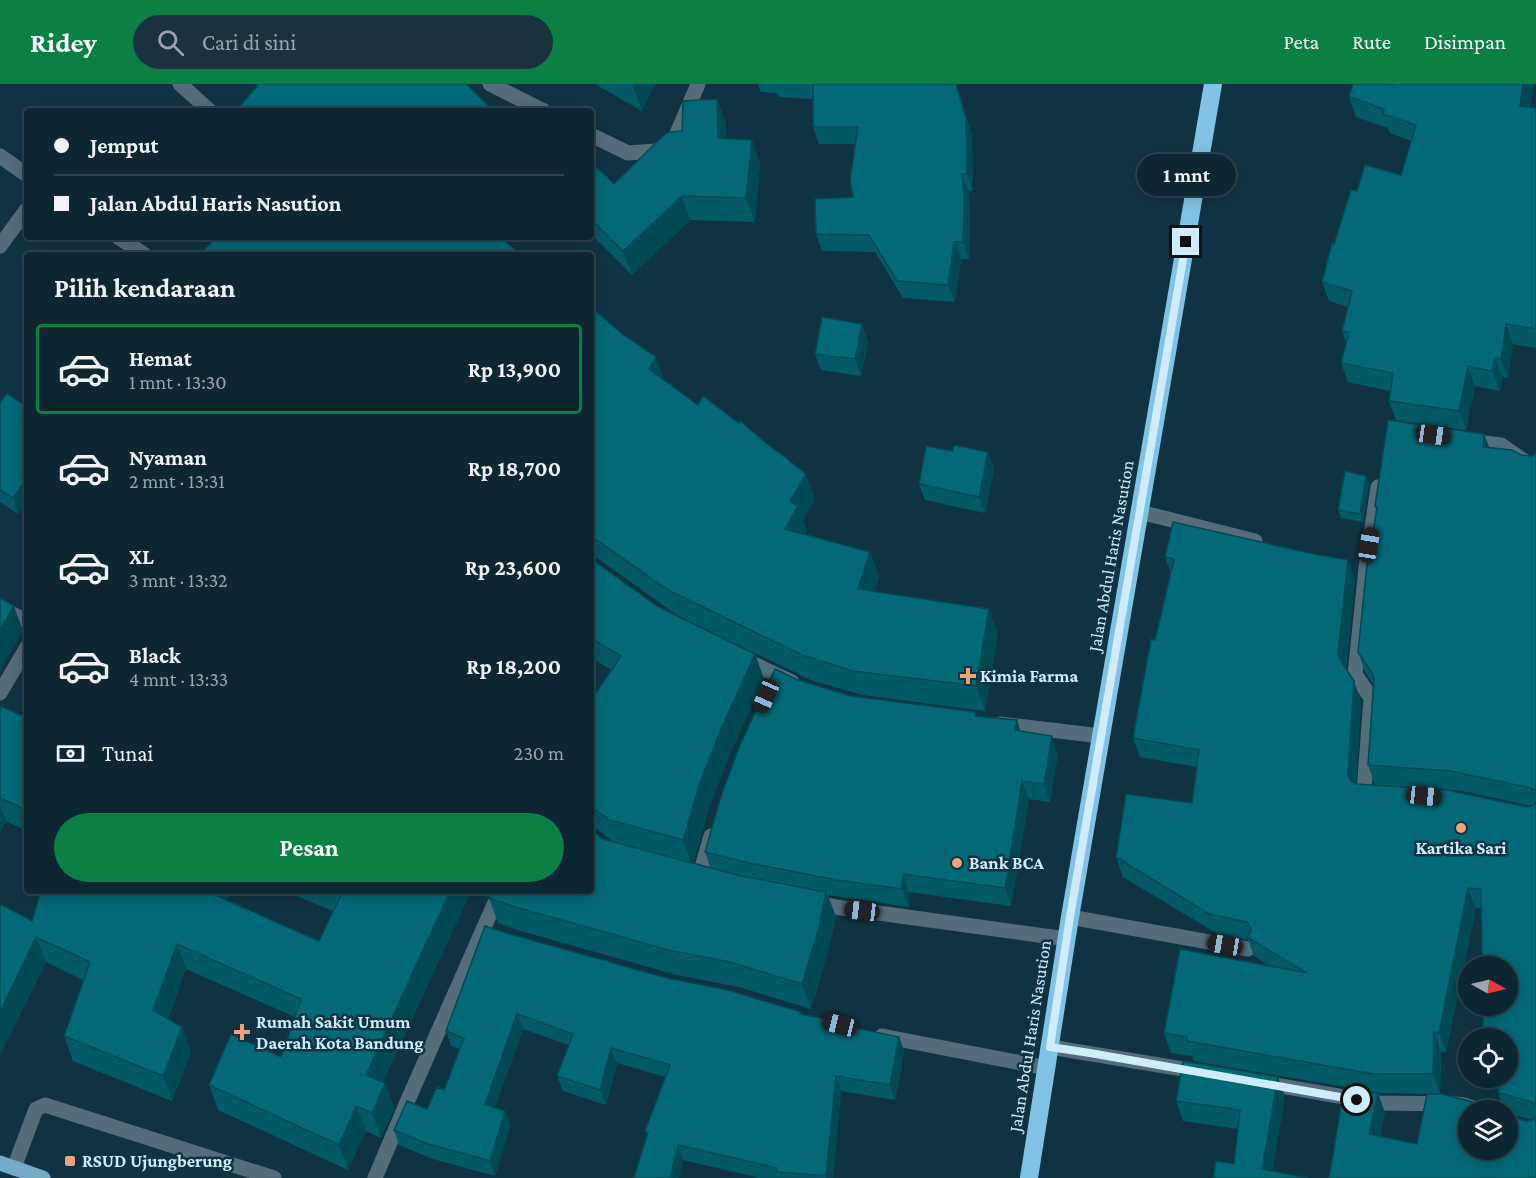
<!DOCTYPE html>
<html lang="id">
<meta charset="utf-8">
<style>
:root{--surface:#0c2632;--page:#1a323e;--text:#f1f3f6;--muted:#9aa5ac;--line:#2c434d;--accent:#0b8043}
body{margin:0;font-family:"Crimson Pro",serif;background:var(--page);color:var(--text);height:100vh;display:flex;flex-direction:column;font-size:22px;white-space:nowrap}
*{box-sizing:border-box;margin:0}
p{font-size:20px;color:var(--muted)}
.icon{flex:none;width:33px;height:33px;fill:none;stroke:currentColor;stroke-width:2;stroke-linecap:round;stroke-linejoin:round}
.map{position:relative;flex:1;overflow:hidden}
.sheet{position:absolute;left:24px;top:168px;width:570px;height:642px;display:flex;flex-direction:column;background:var(--surface);border-radius:6px;box-shadow:0 3px 15px #0003,0 0 0 2px var(--line)}
.sheet>*{flex:none}
.guide{position:absolute;left:24px;top:24px;width:570px;height:132px;border-radius:6px;box-shadow:0 3px 15px #0003,0 0 0 2px var(--line);display:grid;align-content:center;height:132px;padding:0 30px;background:var(--surface)}
.needle{width:39px;rotate:98deg}
.fabs{position:absolute;left:1458px;top:872px;display:grid;gap:12px}
.fabs a{display:grid;place-items:center;width:60px;height:60px;border-radius:50%;background:var(--surface);box-shadow:0 3px 15px #0003,0 0 0 2px var(--line);font-size:30px}
.end{position:absolute;width:27px;height:27px;margin:-14px;border:8px solid #cdedfe;background:#111;box-shadow:0 0 0 3px #111}
.from{border-radius:50%}
.bubble{position:absolute;height:42px;border-radius:21px;background:var(--surface);box-shadow:0 3px 15px #0003,0 0 0 2px var(--line);font-size:20px;font-weight:700;line-height:42px;text-align:center}
.car{position:absolute;width:18px;height:36px;margin:-18px -9px;border-radius:8px;box-shadow:0 0 4px 2px #0007;background:linear-gradient(#222 24%,#8ab4d8 0 40%,#222 0 76%,#8ab4d8 0 86%,#222 0)}
.guide b{display:flex;align-items:center;gap:21px;height:57px;font-size:22px}
.guide b+b{border-top:2px solid var(--line)}
.guide i{width:15px;height:15px;background:var(--text)}
ul{padding:0;list-style:none}
li{display:flex;align-items:center;gap:18px;height:90px;margin:0 12px 9px;padding:0 18px;border:3px solid transparent;border-radius:6px}
li div{flex:1}
li b{display:block;font-size:22px}
li em{font-style:normal;font-weight:700}
li.current{border-color:var(--accent)}
li>.icon{width:54px;height:54px;stroke-width:1.5}
h2{padding:0 30px;font-size:27px;line-height:72px}
.pay{display:flex;align-items:center;gap:15px;height:66px;padding:0 30px;font-size:22px}
.pay p{margin-inline-start:auto}
.button{display:flex;gap:12px;margin-top:auto;padding:12px 30px}
.button a{flex:1;height:69px;border-radius:36px;background:var(--accent);color:#fff;font-size:24px;font-weight:700;line-height:69px;text-align:center}
header{display:flex;align-items:center;gap:36px;box-sizing:border-box;height:84px;padding:0 30px;background:var(--accent);color:#fff}
header strong{font-size:28px}
nav{display:flex;gap:33px;margin-inline-start:auto;font-size:21px}
.search{width:420px;height:54px;background:var(--page);display:flex;align-items:center;gap:15px;box-sizing:border-box;padding:0 21px;border-radius:33px;color:var(--muted);font-size:22px}
.map>svg:first-child{display:block}
.lines{fill:none;stroke-linecap:round;stroke-linejoin:round}
.lane{stroke:#546d7b;stroke-width:15}
.street{stroke:#546d7b;stroke-width:15}
.primary{stroke:#74abc6;stroke-width:15}
.highway{stroke:#81c3e4;stroke-width:18}
.wall{fill:#035a66}
.shaded-wall{fill:#024a53}
.building{fill:#036977;stroke:#024a53;stroke-width:1.5}
.route{stroke:#cdedfe;stroke-width:8}
.poi-dot{fill:#efa376;stroke:#103343;stroke-width:2}
.labels{text-anchor:middle;stroke-width:5;stroke-linejoin:round;paint-order:stroke}
.street-label{font-size:18px;fill:#cdedfe;stroke:#103343}
.poi-label{font-size:18px;font-weight:bold;fill:#cdedfe;stroke:#103343;text-anchor:start}
</style>
<header>
<strong>Ridey</strong>
<div class="search"><svg class="icon" aria-label="search" viewBox="0 0 24 24"><circle cx="10" cy="10" r="6"/><path d="M15 15l6 6"/></svg>Cari di sini</div>
<nav><a>Peta</a><a>Rute</a><a>Disimpan</a></nav>
</header>
<div class="map">
<svg width="1536" height="1094" viewBox="0 0 1536 1094">
<rect width="100%" height="100%" fill="#103343"/>
<g class="lines">
<path class="lane" d="M490 0 544 27
M591 51 628 69 670 66 698 0
M1070 833 1248 865
M14 1084 36 1025 45 1021 274 1094"/>
<path class="street" d="M180 0 210 27
M0 72 27 91
M118 153 145 171
M0 162 27 125
M1468 357 1501 361 1530 381 1536 382
M1140 428 1255 457
M0 523 27 538
M743 575 792 598
M0 609 27 563
M1000 640 1101 652
M1376 710H1365L1364 708 1371 614 1355 590 1366 484 1378 403
M699 793 711 752
M813 819 842 824 1067 855
M882 952 1047 984
M1050 963 1201 988
M1263 999 1379 1019 1456 1020 1465 1021 1478 1026
M375 1094 408 1016 500 807"/>
<path class="primary" d="M0 1079 43 1094"/>
<path class="highway" d="M1029 1094 1070 833 1213 0"/>
</g>
<path class="wall" d="M595 0H655L642 27Z
M758 0H956L972 51 973 107 968 106 970 130 969 175H961L955 218 903 214 875 168 822 167 816 150 853 113 855 60H819L813 43V15L779 13 777 9 761 8Z
M1393 0H1534L1530 23 1536 24V264L1513 260 1508 294 1503 293 1500 307 1475 302 1466 346 1396 336 1389 317 1390 307 1348 298 1341 279 1346 258 1342 247 1348 223 1329 217 1322 198 1334 160 1357 107 1401 91 1411 57 1390 49 1388 44 1356 33 1349 13 1393 1Z
M726 39V55L752 56 760 80 755 138 690 136 632 191 591 150V78L614 100 682 47Z
M591 223 664 296 815 415 803 436 807 446 804 450 870 468 879 493 874 508 998 550 985 627 862 611 811 596 677 531 597 474 591 472Z
M868 257 861 292 821 286 815 270Z
M0 319 18 430 0 418Z
M1484 350 1489 363 1521 371 1532 372 1536 369V1094H1329L1378 1009 1385 1029 1380 1052 1417 1060 1468 1026 1526 1037 1533 1036 1511 1030H1508V1026H1504L1498 1010 1508 954H1483V953L1482 824H1476L1446 968H1441L1440 1010 1380 1009 1194 977 1192 972 1171 969 1164 949 1270 882 1254 872 1248 856 1216 849 1123 793 1116 773 1192 719 1197 683 1140 673 1133 654 1171 489 1165 473 1309 469 1348 476 1355 496 1346 585 1361 617 1356 700 1527 723 1532 722 1457 706 1375 701 1368 681 1373 600 1365 588 1358 568 1368 480 1376 426 1375 422Z
M953 367 988 368 994 385 985 429 925 416 919 400Z
M1366 392 1369 400 1363 438 1341 434 1338 426Z
M591 475 657 522 755 570 764 595 729 672 709 723 693 779 710 783 705 768 798 596 851 612 977 632 1017 636 1020 647 1058 670 1050 718 1029 715 1011 822 909 808V823L828 811 836 833 828 867 811 925 739 903 677 891 521 847 498 839 489 814 603 755 614 758 593 742 591 743V616L612 586 591 574Z
M0 622 27 634V747L6 737 0 748Z
M284 807H471L383 998 385 999 394 1024 381 1054 366 1047 348 1086 218 1026 209 1001 281 973 295 933 186 885 168 935 182 943 191 968 172 1017 73 977 64 952 83 896 46 878 0 971V820L32 837 227 816 319 857 333 827Z
M471 807H490L487 813Z
M510 850 667 894 801 930 836 937 837 940 899 953 904 968 895 1016 841 1007 833 1094H760L683 1076 647 1051 645 1047 666 993 617 979 606 1021 563 1007 557 992 569 961 523 945 495 1023 505 1027 510 1042 495 1092 433 1075 399 1061 394 1046 427 1025 444 1006 460 965 451 962 446 947Z
M1285 1013 1272 1087 1234 1080 1238 1045 1183 1037 1176 1017Z"/>
<path class="shaded-wall" d="M632 0H655L642 27Z
M956 0 961 14 972 51 973 107 967 90Z
M1523 0H1534L1527 41 1520 22Z
M717 15 726 39 727 78 718 54Z
M752 56 760 80 755 138 746 114Z
M962 90 968 106 970 130 969 175 963 158Z
M682 112 690 136 632 191 623 167Z
M954 158 961 175 955 218 948 201Z
M862 240 868 257 861 292 855 275Z
M1506 240 1513 260 1508 294 1501 275Z
M656 273 665 298 649 285Z
M1495 274 1503 293 1500 307 1492 287Z
M1468 282 1475 302 1466 346 1459 327Z
M1484 350 1491 369 1483 363Z
M988 368 994 385 985 429 979 413Z
M806 390 815 415 803 436 807 446 794 470 785 445 790 417Z
M1366 392 1369 400 1363 438 1360 430Z
M27 394V418L18 430 13 414Z
M870 468 879 493 867 530 858 505Z
M1348 476 1355 496 1345 589 1338 569Z
M14 522 23 547 0 587V546Z
M989 525 998 550 985 627 976 602Z
M755 570 764 595 729 672 709 723 692 781 683 756 700 699 720 647Z
M1354 597 1361 617 1355 709 1348 690Z
M1017 636 1023 655 1015 646Z
M1052 652 1058 670 1050 718 1044 700Z
M1022 697 1029 715 1011 822 1005 804Z
M0 721 6 737 0 748Z
M903 790 909 808V823L902 805Z
M1468 804 1476 824 1446 968 1439 949Z
M211 807H231L219 834 210 809Z
M450 807H471L375 1015 366 991Z
M484 807H490L487 813Z
M826 808 836 833 828 867 811 925 802 900Z
M36 853 46 878 0 971V928Z
M177 860 186 885 162 951 153 926Z
M517 930 523 945 491 1035 485 1020Z
M182 943 191 968 172 1017 163 992Z
M1434 948 1441 968 1440 1010 1433 990Z
M899 953 904 968 895 1016 890 1001Z
M611 964 617 979 606 1021 600 1006Z
M836 992 841 1007 833 1094H826V1092Z
M1278 993 1285 1013 1271 1094 1262 1085Z
M385 999 394 1024 381 1054 372 1029Z
M1378 1009 1385 1029 1376 1070 1369 1050Z
M356 1022 366 1047 348 1086 339 1061Z
M505 1027 510 1042 495 1092 490 1077Z
M678 1061 683 1076 679 1094H670Z"/>
<path class="building" d="M259 0H466L494 27H245L240 22Z
M813 0H956L966 34 967 90H962L964 113 963 158H954L948 201 897 197 869 151 816 150 815 115 853 113 850 96 858 43H813Z
M1353 0H1390L1393 1V0H1523L1520 22 1536 24V245L1506 240 1501 275 1495 274 1492 287 1468 282 1459 327 1389 317 1393 289 1341 279 1349 248 1342 247 1352 207 1322 198 1332 159 1334 160 1351 106 1357 107 1365 81 1401 91 1416 41 1383 30 1384 25 1349 13Z
M717 15 718 54 752 56 746 114 682 112 623 167 591 135V78L614 100 663 52 669 48 682 47 683 17Z
M217 153H492L497 158 501 154 522 171H199Z
M591 223 621 249 656 273 649 285 698 321 703 312 739 339 740 337 776 367V366L806 390 790 417 798 422 785 445 870 468 858 505 989 525 976 602 853 587 802 571 668 506 591 452Z
M822 233 862 240 855 275 815 270Z
M7 309 27 323V394L13 414 0 406V319Z
M1388 336 1484 350 1483 363 1512 366 1521 371 1532 372 1536 369V707L1531 704 1450 687 1368 681 1374 595 1372 589 1358 568 1367 480H1368L1377 423 1375 422Z
M954 361 988 368 979 413 919 400 926 362 953 367Z
M1345 387 1366 392 1360 430 1338 426Z
M1173 438 1309 469 1348 476 1338 569 1340 576 1354 597 1348 690 1349 694 1352 698 1357 700 1446 706 1527 723 1532 722 1536 718V1021L1532 1018 1504 1010H1498L1500 993H1508V954H1491L1483 953V921H1508V882H1482L1481 805 1468 804 1439 949 1434 948 1433 990H1373L1187 957V953L1164 949 1180 865 1307 889 1247 853 1251 847 1250 842 1247 838 1209 830 1116 773 1126 710 1192 719 1199 666 1133 654 1151 555 1155 556 1174 475 1165 473Z
M591 475 657 522 755 570 720 647 700 699 683 756 610 736 591 723V616L621 572 591 554Z
M0 514 14 522 0 546Z
M775 585 798 596 851 612 976 628 975 632 1017 636 1015 646 1052 652 1044 700 1022 697 1005 804 903 790 902 805 837 796 749 779 705 768 721 712 740 661Z
M0 622 27 634V726L0 714Z
M591 745 603 755 741 792 826 808 819 843 802 900 730 878 668 866 512 822 489 814 491 807H591Z
M41 807H211L210 809 319 857 342 809 336 807H450L366 991 385 999 372 1029 356 1022 339 1061 209 1001 231 950 281 973 301 915 177 860 153 926 182 943 163 992 64 952 90 878 36 853 0 928V820L32 837Z
M485 842 510 850 667 894 728 906 801 928 800 930 836 937V940L899 953 890 1001 836 992 826 1092 777 1088V1084L678 1061 670 1094H634L648 1048 645 1047 670 981 611 964 600 1006 557 992 573 950 517 930 485 1020 505 1027 490 1077 428 1060 394 1046 407 1017 427 1025 437 1003 444 1006 464 954 446 947Z
M1183 977 1278 993 1262 1085 1308 1094H1213L1216 1077 1234 1080 1240 1026 1176 1017Z
M1344 1005 1378 1009 1369 1050 1417 1060 1427 1010H1442L1492 1023 1495 1026H1468V1065H1508V1031L1526 1037H1531L1536 1033V1094H1329Z"/>
<g class="lines">
<path class="route" d="M1186 158 1070 833 1050 963 1090 969 1357 1016"/>
</g>
<g class="poi-dot">
<path d="M965 583h6v6h6v6h-6v6h-6v-6h-6v-6h6z"/>
<circle cx="1461" cy="744" r="6"/>
<circle cx="957" cy="779" r="6"/>
<path d="M239 939h6v6h6v6h-6v6h-6v-6h-6v-6h6z"/>
<rect x="64" y="1071" width="12" height="12" rx="3"/>
</g>
<g class="labels">
<g class="street-label">
<text transform="translate(1111 472) rotate(-80)" y="6">Jalan Abdul Haris Nasution</text>
<text transform="translate(1030 952) rotate(-81)" y="6">Jalan Abdul Haris Nasution</text>
</g>
<g class="poi-label">
<text x="980" y="598">Kimia Farma</text>
<text x="1461" y="770" text-anchor="middle">Kartika Sari</text>
<text x="969" y="785">Bank BCA</text>
<text x="256" y="944">Rumah Sakit Umum<tspan x="256" dy="21">Daerah Kota Bandung</tspan></text>
<text x="82" y="1083">RSUD Ujungberung</text>
</g>
</g>
</svg>
<div class="fabs">
<a><svg class="needle" viewBox="-14 -14 28 28"><path d="M0-13l5 13h-10z" fill="#e53935"/><path d="M0 13l5-13h-10z" fill="#9aa5ac"/></svg></a>
<a><svg class="icon" aria-label="locate" viewBox="0 0 24 24"><circle cx="12" cy="12" r="6"/><path d="M12 2v4M12 18v4M2 12h4M18 12h4"/></svg></a>
<a><svg class="icon" aria-label="layers" viewBox="0 0 24 24"><path d="M12 4l9 5-9 5-9-5zM3 14l9 5 9-5"/></svg></a>
</div>
<i class="end from" style="left:1357px;top:1016px"></i>
<i class="end" style="left:1186px;top:158px"></i>
<div class="bubble" style="left:1137px;top:70px;width:99px">1 mnt</div>
<i class="car" style="left:1433px;top:351px;rotate:98deg"></i>
<i class="car" style="left:1369px;top:461px;rotate:9deg"></i>
<i class="car" style="left:766px;top:612px;rotate:204deg"></i>
<i class="car" style="left:1424px;top:712px;rotate:96deg"></i>
<i class="car" style="left:862px;top:827px;rotate:277deg"></i>
<i class="car" style="left:1225px;top:861px;rotate:280deg"></i>
<i class="car" style="left:840px;top:941px;rotate:284deg"></i>
<div class="guide">
<b><i class="from"></i>Jemput</b>
<b><i></i>Jalan Abdul Haris Nasution</b>
</div>
<section class="sheet">
<h2>Pilih kendaraan</h2>
<ul>
<li class="current"><svg class="icon" aria-label="car" viewBox="0 0 24 24"><path d="M5 17H2v-5l4-1 3-4h7l3 4 3 1v5h-3M9 17h6M6 11h13"/><circle cx="7" cy="17" r="2"/><circle cx="17" cy="17" r="2"/></svg><div><b>Hemat</b><p>1 mnt · 13:30</p></div><em>Rp 13,900</em></li>
<li><svg class="icon" aria-label="car" viewBox="0 0 24 24"><path d="M5 17H2v-5l4-1 3-4h7l3 4 3 1v5h-3M9 17h6M6 11h13"/><circle cx="7" cy="17" r="2"/><circle cx="17" cy="17" r="2"/></svg><div><b>Nyaman</b><p>2 mnt · 13:31</p></div><em>Rp 18,700</em></li>
<li><svg class="icon" aria-label="car" viewBox="0 0 24 24"><path d="M5 17H2v-5l4-1 3-4h7l3 4 3 1v5h-3M9 17h6M6 11h13"/><circle cx="7" cy="17" r="2"/><circle cx="17" cy="17" r="2"/></svg><div><b>XL</b><p>3 mnt · 13:32</p></div><em>Rp 23,600</em></li>
<li><svg class="icon" aria-label="car" viewBox="0 0 24 24"><path d="M5 17H2v-5l4-1 3-4h7l3 4 3 1v5h-3M9 17h6M6 11h13"/><circle cx="7" cy="17" r="2"/><circle cx="17" cy="17" r="2"/></svg><div><b>Black</b><p>4 mnt · 13:33</p></div><em>Rp 18,200</em></li>
</ul>
<div class="pay"><svg class="icon" aria-label="cash" viewBox="0 0 24 24"><path d="M3 7h18v10H3z"/><circle cx="12" cy="12" r="2"/></svg>Tunai<p>230 m</p></div>
<div class="button"><a>Pesan</a></div>
</section>
</div>
